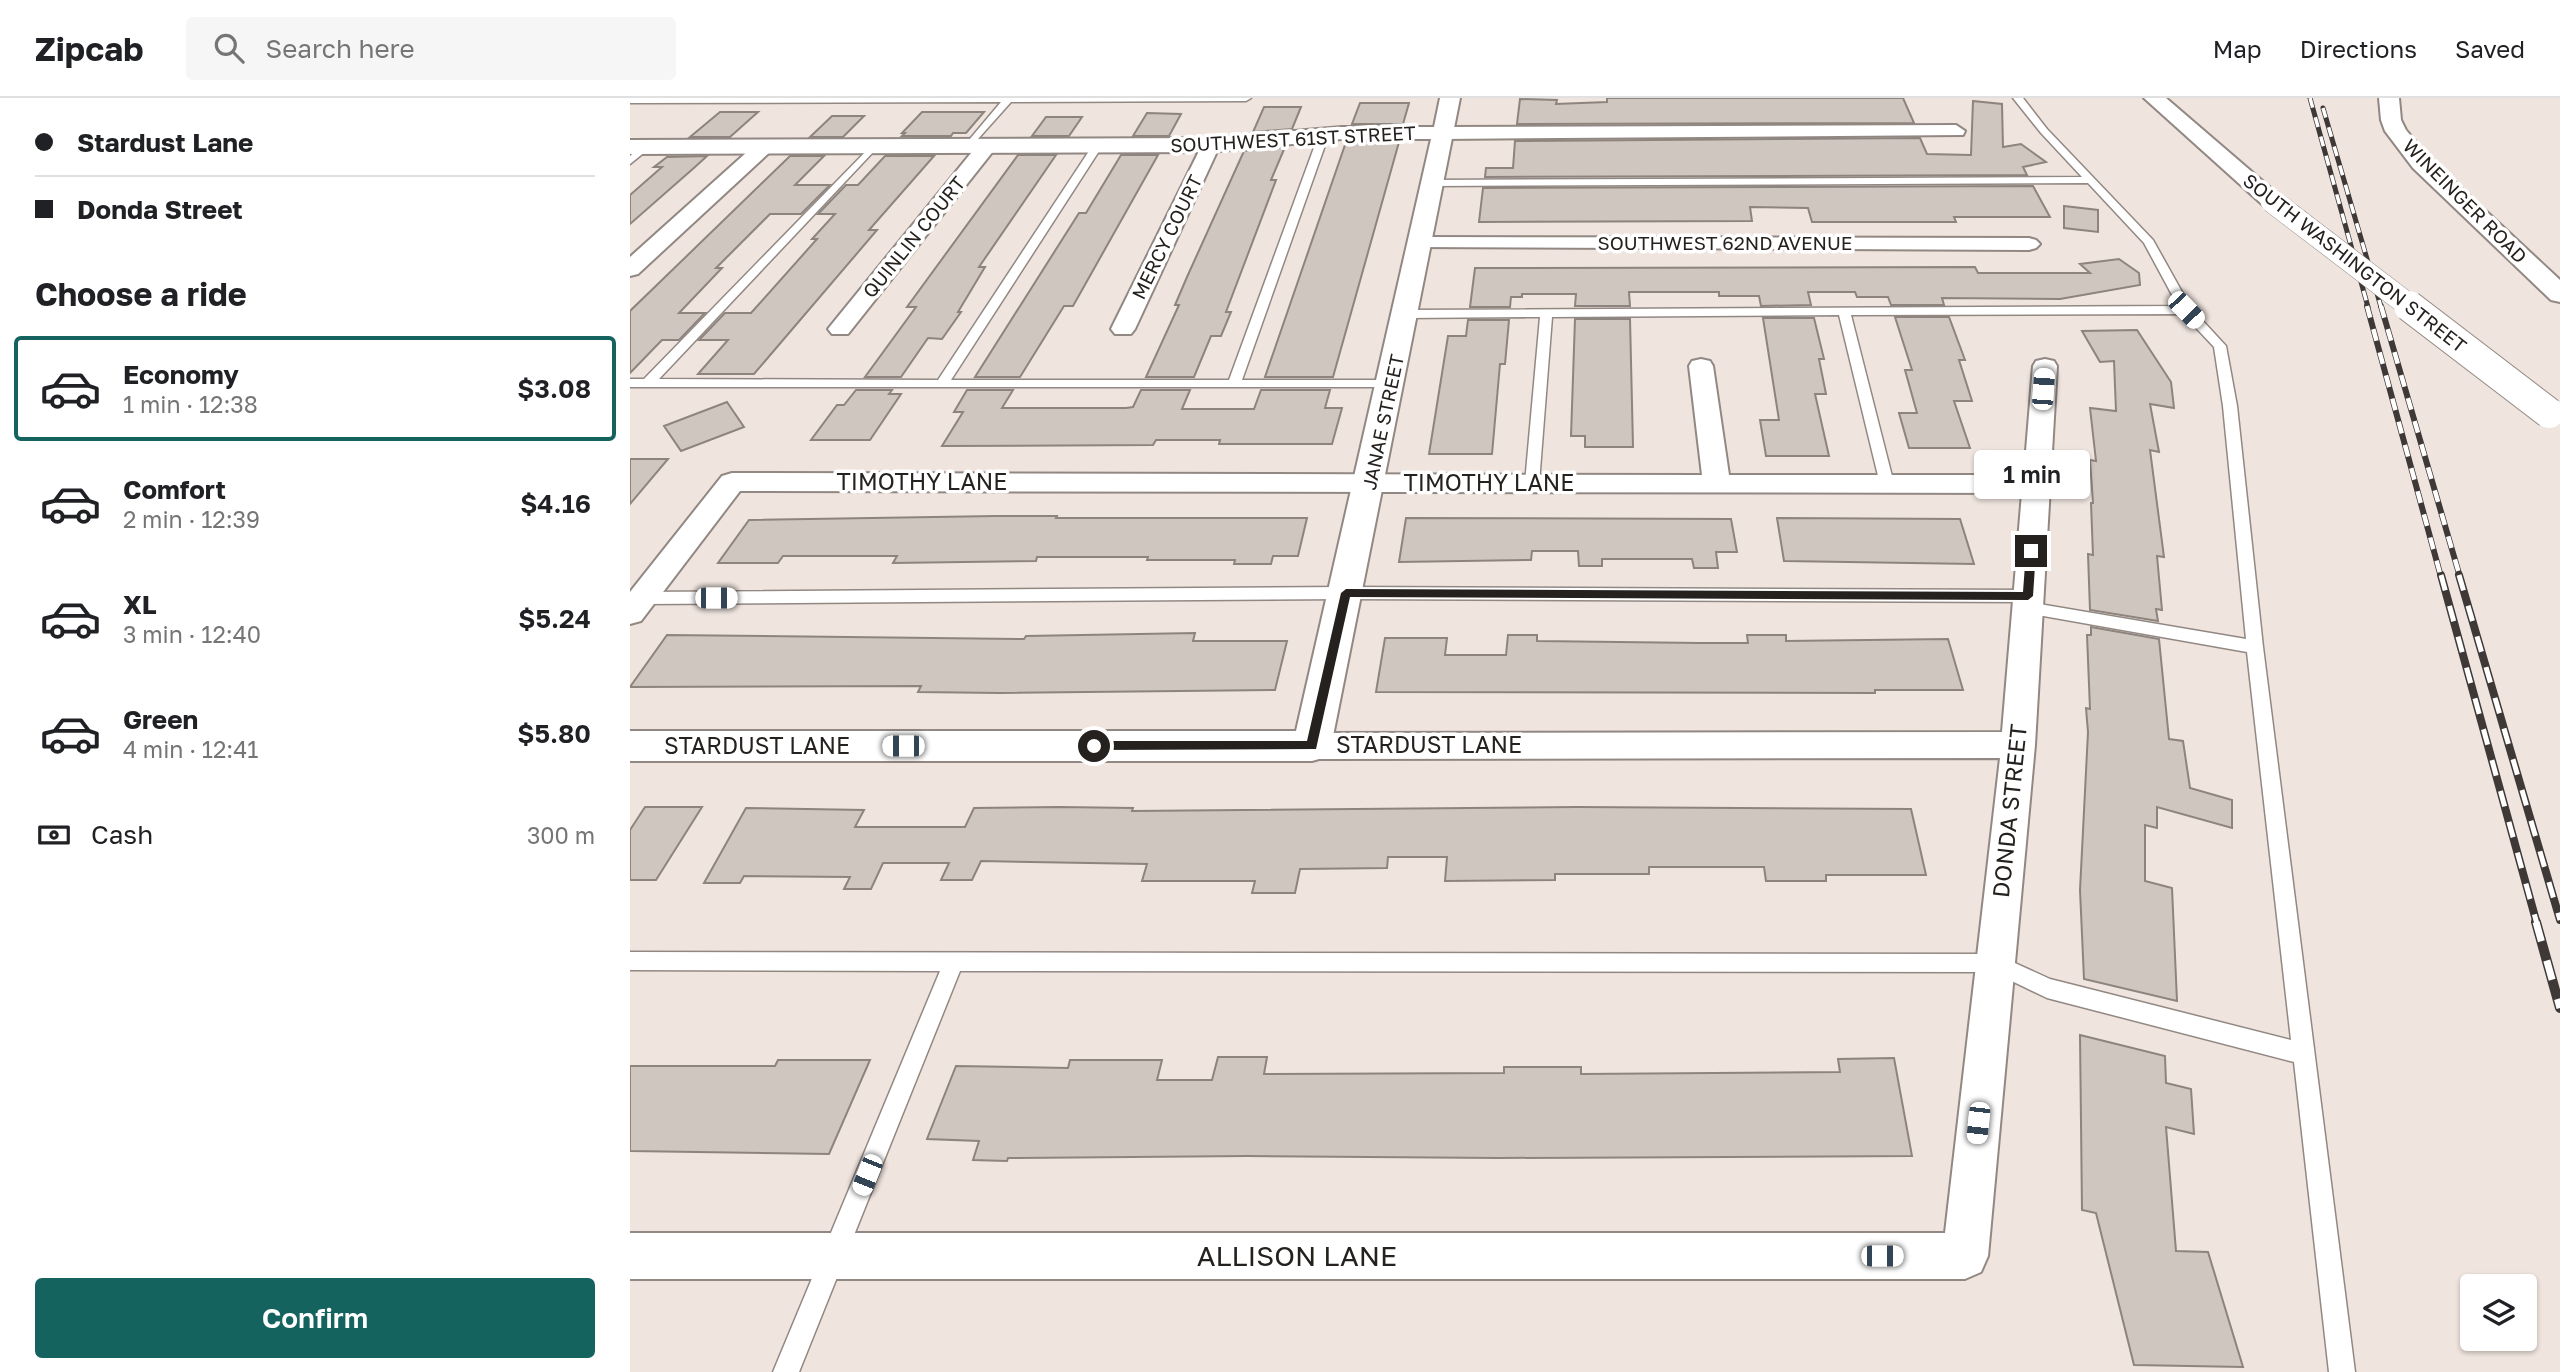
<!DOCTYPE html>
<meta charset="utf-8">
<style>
:root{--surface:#fff;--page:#f6f6f6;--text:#202124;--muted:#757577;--line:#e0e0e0;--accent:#15635f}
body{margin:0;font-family:"Golos Text",sans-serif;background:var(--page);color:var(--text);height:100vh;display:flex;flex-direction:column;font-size:26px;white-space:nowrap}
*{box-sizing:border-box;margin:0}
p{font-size:23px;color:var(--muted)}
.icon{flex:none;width:38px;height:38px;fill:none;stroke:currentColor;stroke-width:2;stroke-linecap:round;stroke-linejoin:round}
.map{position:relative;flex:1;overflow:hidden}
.panel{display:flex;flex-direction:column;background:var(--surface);width:630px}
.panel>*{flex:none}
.top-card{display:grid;align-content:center;height:154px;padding:0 35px;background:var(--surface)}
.buttons{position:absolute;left:1830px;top:1176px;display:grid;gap:14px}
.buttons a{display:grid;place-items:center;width:77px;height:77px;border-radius:7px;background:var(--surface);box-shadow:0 2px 5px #0004;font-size:35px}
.end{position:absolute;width:32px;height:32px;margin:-16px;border:9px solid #25211f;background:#fff;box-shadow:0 0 0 4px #fff}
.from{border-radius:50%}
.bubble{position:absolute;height:49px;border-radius:7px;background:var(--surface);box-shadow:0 2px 5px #0004;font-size:23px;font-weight:600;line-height:49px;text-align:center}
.car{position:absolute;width:21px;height:42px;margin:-21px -10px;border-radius:9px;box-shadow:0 0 5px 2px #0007;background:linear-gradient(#fff 24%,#345 0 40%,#fff 0 76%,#345 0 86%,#fff 0)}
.top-card b{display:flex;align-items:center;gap:24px;height:66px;font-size:26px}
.top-card b+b{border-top:2px solid var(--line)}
.top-card i{width:18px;height:18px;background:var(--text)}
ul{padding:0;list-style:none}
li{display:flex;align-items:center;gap:21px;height:105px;margin:0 14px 10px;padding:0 21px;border:4px solid transparent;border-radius:7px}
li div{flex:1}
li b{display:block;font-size:26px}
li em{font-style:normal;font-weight:600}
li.on{border-color:var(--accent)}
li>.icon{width:63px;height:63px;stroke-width:1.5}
h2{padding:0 35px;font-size:32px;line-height:84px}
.pay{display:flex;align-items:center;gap:18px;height:77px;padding:0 35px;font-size:26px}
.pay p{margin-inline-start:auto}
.button{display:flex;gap:14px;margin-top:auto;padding:14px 35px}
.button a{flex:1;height:80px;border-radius:7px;background:var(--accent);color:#fff;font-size:28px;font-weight:600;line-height:80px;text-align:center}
header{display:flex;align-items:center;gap:42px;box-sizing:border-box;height:98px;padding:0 35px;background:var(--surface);border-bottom:2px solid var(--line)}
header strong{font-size:33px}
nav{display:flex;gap:38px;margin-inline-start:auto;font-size:24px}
.search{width:490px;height:63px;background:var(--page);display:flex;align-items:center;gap:18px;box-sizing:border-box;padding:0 24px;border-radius:7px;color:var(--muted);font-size:26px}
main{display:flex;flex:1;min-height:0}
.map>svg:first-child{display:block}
.building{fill:#d0c6c0;stroke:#8d847e;stroke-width:2}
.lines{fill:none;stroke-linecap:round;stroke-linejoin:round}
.service-casing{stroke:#928883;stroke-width:3}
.minor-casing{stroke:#928883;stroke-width:4}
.tertiary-casing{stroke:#928883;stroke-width:4}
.secondary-casing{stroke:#928883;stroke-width:4}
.service{fill:#fff;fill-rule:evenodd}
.minor{fill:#fff;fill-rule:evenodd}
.tertiary{fill:#fff;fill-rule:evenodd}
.secondary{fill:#fff;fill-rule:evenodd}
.rail-far3-casing{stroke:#3e3937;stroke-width:5}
.rail-far2-casing{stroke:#3e3937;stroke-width:6}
.rail-far1-casing{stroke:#3e3937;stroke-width:8}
.rail-casing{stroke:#3e3937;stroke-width:10}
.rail-far3{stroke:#fff;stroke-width:3.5;stroke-dasharray:10;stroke-linecap:butt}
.rail-far2{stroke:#fff;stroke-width:4.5;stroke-dasharray:12;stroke-linecap:butt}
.rail-far1{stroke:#fff;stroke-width:5;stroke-dasharray:16;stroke-linecap:butt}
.rail{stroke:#fff;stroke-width:7;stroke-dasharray:20;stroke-linecap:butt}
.secondary-bridge-far1-casing{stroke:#928883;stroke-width:24;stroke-linecap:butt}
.secondary-bridge-casing{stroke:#928883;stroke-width:32;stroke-linecap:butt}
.secondary-bridge-far1{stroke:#fff;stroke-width:23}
.secondary-bridge{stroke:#fff;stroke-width:30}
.route{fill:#25211f}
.labels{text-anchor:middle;stroke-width:7;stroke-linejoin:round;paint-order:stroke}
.far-street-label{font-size:19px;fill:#25211f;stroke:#fff}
.street-label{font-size:23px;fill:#25211f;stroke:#fff}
.near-street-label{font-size:28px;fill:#25211f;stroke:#fff}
</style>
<header>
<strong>Zipcab</strong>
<div class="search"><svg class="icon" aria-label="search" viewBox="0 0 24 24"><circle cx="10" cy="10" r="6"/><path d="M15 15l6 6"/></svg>Search here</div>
<nav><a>Map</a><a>Directions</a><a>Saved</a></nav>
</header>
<main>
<section class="panel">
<div class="top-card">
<b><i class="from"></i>Stardust Lane</b>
<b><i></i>Donda Street</b>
</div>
<h2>Choose a ride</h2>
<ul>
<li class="on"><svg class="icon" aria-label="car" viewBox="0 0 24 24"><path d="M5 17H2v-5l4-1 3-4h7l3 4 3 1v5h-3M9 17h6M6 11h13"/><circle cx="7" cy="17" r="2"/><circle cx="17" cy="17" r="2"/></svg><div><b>Economy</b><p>1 min · 12:38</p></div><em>$3.08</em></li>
<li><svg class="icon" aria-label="car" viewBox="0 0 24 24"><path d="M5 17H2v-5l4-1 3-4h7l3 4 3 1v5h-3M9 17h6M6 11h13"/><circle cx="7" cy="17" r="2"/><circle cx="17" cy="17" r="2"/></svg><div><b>Comfort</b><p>2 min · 12:39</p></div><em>$4.16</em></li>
<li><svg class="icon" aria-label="car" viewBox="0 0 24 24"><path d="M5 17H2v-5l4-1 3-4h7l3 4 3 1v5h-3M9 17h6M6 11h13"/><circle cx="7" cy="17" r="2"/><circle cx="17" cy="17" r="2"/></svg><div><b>XL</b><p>3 min · 12:40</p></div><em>$5.24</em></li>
<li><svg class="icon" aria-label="car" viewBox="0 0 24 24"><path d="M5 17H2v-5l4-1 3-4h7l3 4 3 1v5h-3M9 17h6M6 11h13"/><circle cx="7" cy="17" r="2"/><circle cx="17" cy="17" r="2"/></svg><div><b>Green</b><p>4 min · 12:41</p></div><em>$5.80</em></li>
</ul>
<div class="pay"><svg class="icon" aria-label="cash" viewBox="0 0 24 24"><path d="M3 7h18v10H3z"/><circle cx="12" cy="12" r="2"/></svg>Cash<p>300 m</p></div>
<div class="button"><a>Confirm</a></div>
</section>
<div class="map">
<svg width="1930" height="1274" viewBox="0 0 1930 1274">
<rect width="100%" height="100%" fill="#efe4de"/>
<path class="building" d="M977 0H1273L1284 25 887 26 890 1 927 2 926 6 977 4Z
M1343 3 1372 6 1373 49 1391 46 1416 64 1393 69 1397 77 855 79 856 70H883L885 43 1290 40 1297 56 1341 57Z
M730 5H779L773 26H722Z
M634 9H671L662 31 623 34Z
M90 14H128L100 39H60Z
M292 14H354L336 35H323L321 38H272L275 35H272Z
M517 15 551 16 539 38H503Z
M202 18H234L213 39H180Z
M416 19H452L439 38H402Z
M716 44H769L703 279H635Z
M655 49 641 82H646L596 214H601L591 238H581L564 279H516L549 207H545L557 179 614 53Z
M388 57H426L349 169H355L328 214H331L312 241 298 240 271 279H235L286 209H277Z
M491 57H528L443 208H434L390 279H345L449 115H456Z
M77 58 65 69 0 126V97L32 69H24L37 59Z
M160 58H194L165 87H200L171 116H140L86 170H92L49 215H75L49 242H32L0 275V213Z
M255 58H304L239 132H247L124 276H68L98 242H69L95 215H121L187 141H182L205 116H188L216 87H228Z
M1403 88 1420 119H1324L1326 124H1182L1178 110 1120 109 1122 123 849 124 853 90Z
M1434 108 1468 112V134L1434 130Z
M1489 161 1509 175 1510 187 1430 201 1312 200 1314 207H1261L1258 199H1227L1225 194H1178L1181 207 1131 208 1129 198H1089V194H999L1000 208H945L946 196H892V199H881L880 209H840L845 170 1345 169 1348 175H1460L1450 166Z
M1265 219H1319L1335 262H1329L1342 303H1324L1340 350H1279L1269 315H1287L1275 272H1282Z
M1133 220H1184L1194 261H1189L1196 296H1185L1199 358H1136L1130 322H1149Z
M945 221H1000L1003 349H955V338H941Z
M838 222H879L875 266H870L862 356H799L818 238H836Z
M1507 232 1541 284 1544 310 1520 306 1529 354 1520 352 1534 459 1527 458 1532 512 1526 511 1528 523 1460 512 1458 456 1463 457 1461 405H1463L1460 362 1466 363 1460 310 1486 313 1484 263 1470 264 1452 233Z
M226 292H262L259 296H271L240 342H181L207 307H214Z
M337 292H383L372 310H496L503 309 511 292H560L552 311H624L631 292H700L695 310H712L702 346H589L590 342H526L523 347 312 348 333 314H324Z
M97 304 114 329 51 353 34 328Z
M0 361H38L0 406Z
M366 418H427L426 420H677L668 458H643L641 466H604L605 462H517L518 459H407L406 463 263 465 267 458H153L148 465H88L119 422Z
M776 420 1101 421 1107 454H1086L1088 470H1064L1062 461H972V468H949L948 453H902L901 462 769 464Z
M1147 420 1330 421 1344 466 1154 463Z
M1461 529 1529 541 1539 641 1553 643 1560 690 1602 702V730L1527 709V730L1515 727V783L1542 790 1547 903 1454 881 1450 792 1458 634 1456 610 1460 611 1457 537H1461Z
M565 535 563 543H657L645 592 370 595 288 594 291 588 0 589 37 537 394 541 396 538Z
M878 537H907V543L1070 545H1118L1117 537H1156V543L1318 541 1333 592H1245V595L746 594 755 540H817L815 557H876Z
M15 709H72L26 782H0V732Z
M429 709 503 710 502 713 947 709 1281 711 1296 777H1196V783H1136L1134 769H1019V776H925V782L815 783 817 759H758L757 770 670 771 665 795H622L625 783H512L517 766 351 763 342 782H311L319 765H253L241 791H214L220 779 114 778 110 785H74L116 710 234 712 225 729H335L344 710Z
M1450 937 1535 958 1536 985 1561 991 1564 1036 1536 1029 1546 1153 1578 1154 1613 1269 1504 1267 1466 1115 1452 1112Z
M588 959H637L634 976 874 975V969H951V976L1210 974 1208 961 1264 960 1282 1058 869 1060 618 1058 378 1060 377 1063 343 1062 349 1043 297 1041 326 968 438 970 440 962H532L527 982H582Z
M148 962H240L199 1056 0 1053V968H145Z"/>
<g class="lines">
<g class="service-casing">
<path id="service" d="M0 0H621L616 3 381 4 339 51 334 48 371 4 0 5Z
M1383 0H1393L1417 31 1523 142 1561 210 1596 248 1607 308 1633 549 1725 1274H1699L1664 964 1417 900 1363 874 330 873 169 1274H143L310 873 0 872V854L1365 856 1420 881 1661 942 1617 554 1397 515 1389 509 1396 504 716 501 12 506 4 500 12 494 716 489 1398 492 1406 498 1398 504 1616 541 1593 308 1584 249 1553 216 1221 217 1264 386 1257 391 1250 386 1209 217 922 219 909 385 902 390 895 385 910 219 776 220 770 216 776 212 1548 208 1514 145 1458 85 803 88 798 85 803 82 1452 79 1411 35Z
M694 33 699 36 612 282H761L767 286 766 289H0V281H14L244 45 249 48 247 50 29 281 308 282 463 47 468 44 473 47 321 282H599L689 36Z
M13 47 21 49 0 66V58Z"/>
</g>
<g class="minor-casing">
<path id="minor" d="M1326 27 1335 33 1333 37 812 41 803 35 812 29Z
M581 41 590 47 505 231 501 236H485L481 231 572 47Z
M357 42 364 44 366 48 364 52 218 236H202L198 231 202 226 350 44Z
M134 43 141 45 143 49 141 53 8 176 0 178V159L127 45Z
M792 139 1399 140 1406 142 1410 146 1406 150 1399 152 785 149 781 145 785 141Z
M1071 261 1080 263 1083 268 1099 377H1394L1403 268 1406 263 1415 261 1424 263 1427 268 1405 647 1358 1158 1351 1174 1335 1181H0V1135H1315L1370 660 682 661 670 657 665 648 670 639 682 635 1372 634 1392 395 110 393 11 523 0 526V494L92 378 102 375 1072 377 1059 268 1062 263Z"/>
</g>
<g class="tertiary-casing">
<path id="tertiary" d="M810 0H830L701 648 696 659 682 663H0V633H666L801 41H712L581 54 0 56V42L581 40 712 29H804Z
M1749 0H1769L1771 22 1776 32 1799 60 1930 182V204L1921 202 1783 70 1755 33 1751 22Z"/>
</g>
<g class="secondary-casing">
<path id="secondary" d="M1514 0H1536L1650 98 1654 103 1650 108H1634Z"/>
</g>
<use href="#service" class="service"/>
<use href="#minor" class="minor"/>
<use href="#tertiary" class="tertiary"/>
<use href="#secondary" class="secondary"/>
<g class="rail-far3-casing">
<path id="rail-far3" d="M1680 0 1738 209
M1693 10 1751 209"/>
</g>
<g class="rail-far2-casing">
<path id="rail-far2" d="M1737 208 1811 479
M1751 208 1830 479"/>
</g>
<g class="rail-far1-casing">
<path id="rail-far1" d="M1811 477 1907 826
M1829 477 1930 822"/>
</g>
<g class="rail-casing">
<path id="rail" d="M1906 824 1930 910"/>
</g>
<use href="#rail-far3" class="rail-far3"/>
<use href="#rail-far2" class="rail-far2"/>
<use href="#rail-far1" class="rail-far1"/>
<use href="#rail" class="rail"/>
<g class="secondary-bridge-far1-casing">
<path id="secondary-bridge-far1" d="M1642 103 1781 209"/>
</g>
<g class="secondary-bridge-casing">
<path id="secondary-bridge" d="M1779 208 1919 315"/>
</g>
<use href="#secondary-bridge-far1" class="secondary-bridge-far1"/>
<use href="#secondary-bridge" class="secondary-bridge"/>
</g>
<path class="route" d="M1401 450 1406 453 1403 498 1398 502 720 499 686 651 464 652 458 648 464 643H677L711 495 716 491 1393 494 1396 453Z"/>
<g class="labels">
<g class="far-street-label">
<text transform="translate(663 41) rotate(-3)" y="7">SOUTHWEST 61ST STREET</text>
<text transform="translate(1835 103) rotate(45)" y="7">WINEINGER ROAD</text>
<text transform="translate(284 139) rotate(-51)" y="7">QUINLIN COURT</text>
<text transform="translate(537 139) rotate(-64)" y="7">MERCY COURT</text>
<text x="1095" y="152">SOUTHWEST 62ND AVENUE</text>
<text transform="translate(1725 165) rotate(38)" y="7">SOUTH WASHINGTON STREET</text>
<text transform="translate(753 324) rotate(-78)" y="7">JANAE STREET</text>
</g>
<g class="street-label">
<text x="292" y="392">TIMOTHY LANE</text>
<text x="859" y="393">TIMOTHY LANE</text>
<text x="799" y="655">STARDUST LANE</text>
<text x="127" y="656">STARDUST LANE</text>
<text transform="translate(1380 713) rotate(-84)" y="8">DONDA STREET</text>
</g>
<g class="near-street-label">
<text x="667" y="1168">ALLISON LANE</text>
</g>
</g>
</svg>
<div class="buttons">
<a><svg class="icon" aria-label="layers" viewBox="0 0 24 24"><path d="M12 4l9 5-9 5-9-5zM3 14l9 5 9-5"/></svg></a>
</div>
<i class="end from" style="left:464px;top:648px"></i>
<i class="end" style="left:1401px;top:453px"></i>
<div class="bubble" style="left:1344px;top:352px;width:116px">1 min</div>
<i class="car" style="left:1556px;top:212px;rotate:136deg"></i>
<i class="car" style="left:1413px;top:291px;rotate:4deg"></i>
<i class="car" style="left:86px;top:500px;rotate:90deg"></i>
<i class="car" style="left:273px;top:648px;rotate:270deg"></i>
<i class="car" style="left:1348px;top:1025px;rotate:186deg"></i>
<i class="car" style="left:237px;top:1077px;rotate:202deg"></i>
<i class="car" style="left:1252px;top:1158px;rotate:90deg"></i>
</div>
</main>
